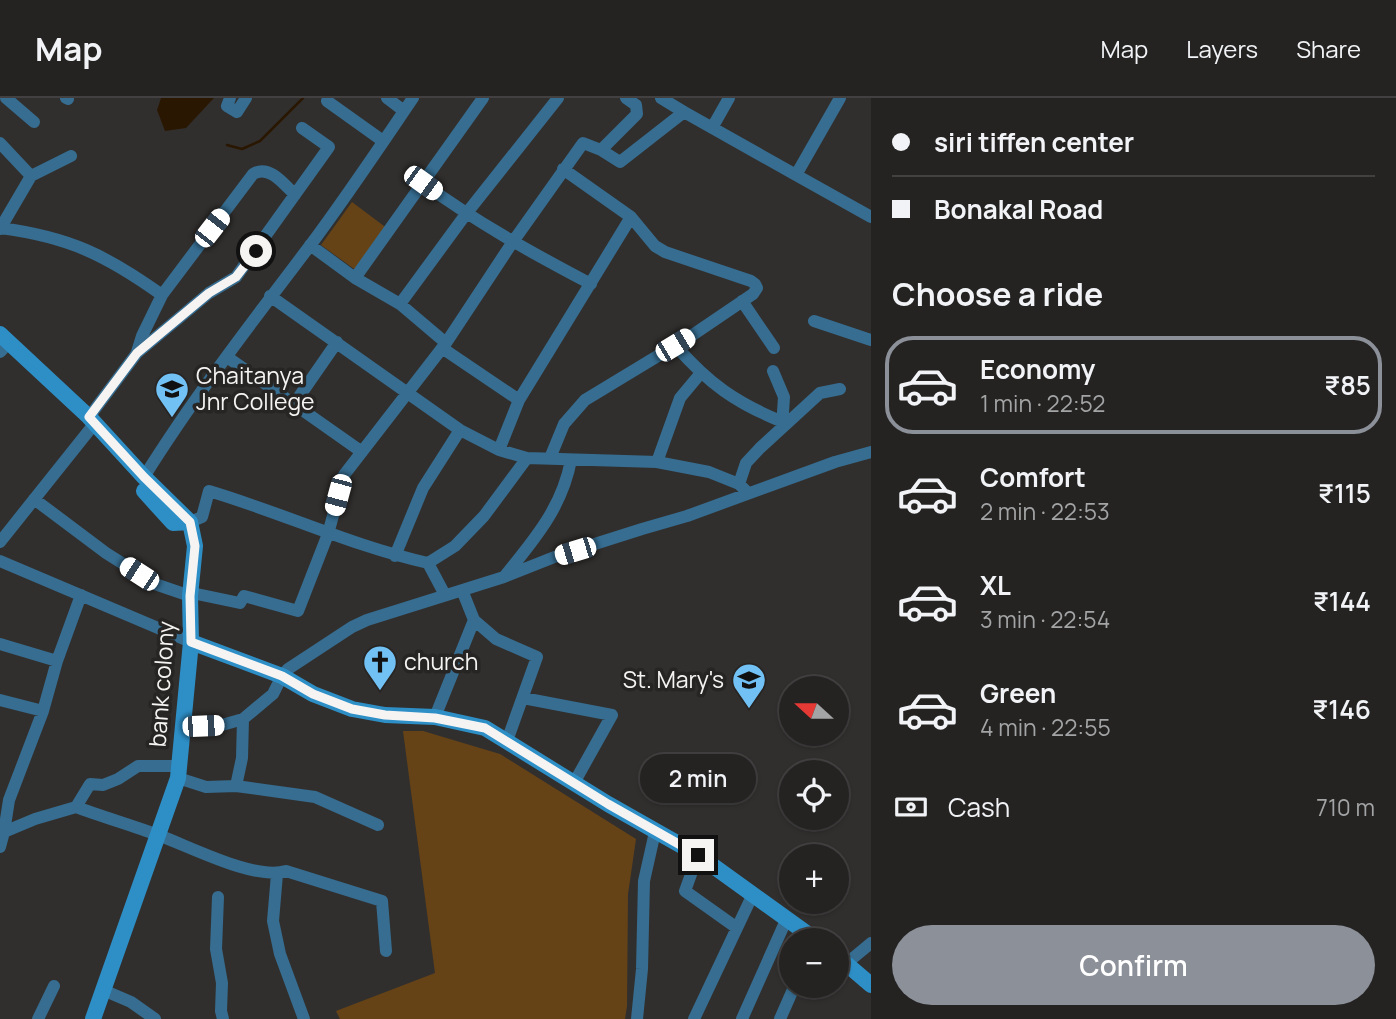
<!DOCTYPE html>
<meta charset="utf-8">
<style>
:root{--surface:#252322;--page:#2d2b2a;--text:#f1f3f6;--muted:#a3a4a5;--line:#424040;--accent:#8c9099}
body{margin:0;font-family:Manrope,sans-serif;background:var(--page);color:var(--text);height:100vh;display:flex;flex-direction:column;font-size:26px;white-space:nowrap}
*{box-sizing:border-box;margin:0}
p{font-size:23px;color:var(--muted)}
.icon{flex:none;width:38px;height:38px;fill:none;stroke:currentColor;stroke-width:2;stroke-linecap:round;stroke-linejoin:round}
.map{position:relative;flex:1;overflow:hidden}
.drawer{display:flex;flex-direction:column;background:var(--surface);width:525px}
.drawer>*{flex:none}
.banner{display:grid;align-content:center;height:154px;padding:0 21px;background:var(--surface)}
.needle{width:46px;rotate:291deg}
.controls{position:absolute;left:779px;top:578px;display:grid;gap:14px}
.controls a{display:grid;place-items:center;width:70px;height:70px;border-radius:50%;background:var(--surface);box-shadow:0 2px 5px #0004,0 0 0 2px var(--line);font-size:35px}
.end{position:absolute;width:32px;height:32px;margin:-16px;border:9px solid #f6f4f3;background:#111;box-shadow:0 0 0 4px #111}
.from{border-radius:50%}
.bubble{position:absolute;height:49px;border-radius:24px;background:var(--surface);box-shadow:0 2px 5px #0004,0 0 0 2px var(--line);font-size:23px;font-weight:600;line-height:49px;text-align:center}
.car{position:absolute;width:21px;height:42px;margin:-21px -10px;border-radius:9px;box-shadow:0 0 5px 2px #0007;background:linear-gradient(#fff 24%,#345 0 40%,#fff 0 76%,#345 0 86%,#fff 0)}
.banner b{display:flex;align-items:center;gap:24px;height:66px;font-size:26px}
.banner b+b{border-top:2px solid var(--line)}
.banner i{width:18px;height:18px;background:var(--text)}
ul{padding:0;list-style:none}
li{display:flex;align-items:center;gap:21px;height:98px;margin:0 14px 10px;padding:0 7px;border:4px solid transparent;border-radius:28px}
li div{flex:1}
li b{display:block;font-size:26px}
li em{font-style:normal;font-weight:600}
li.on{border-color:var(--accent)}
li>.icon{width:63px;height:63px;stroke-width:1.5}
h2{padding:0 21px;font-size:32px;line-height:84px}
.pay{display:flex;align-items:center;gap:18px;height:77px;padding:0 21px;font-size:26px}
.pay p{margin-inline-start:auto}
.cta{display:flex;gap:14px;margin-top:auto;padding:14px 21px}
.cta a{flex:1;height:80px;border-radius:42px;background:var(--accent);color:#fff;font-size:28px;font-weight:600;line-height:80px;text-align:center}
header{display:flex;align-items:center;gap:42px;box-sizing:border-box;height:98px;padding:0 35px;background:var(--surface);border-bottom:2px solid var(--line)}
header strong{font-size:33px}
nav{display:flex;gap:38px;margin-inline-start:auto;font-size:24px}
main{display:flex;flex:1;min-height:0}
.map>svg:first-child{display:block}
.green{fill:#664317}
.water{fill:#2a1701}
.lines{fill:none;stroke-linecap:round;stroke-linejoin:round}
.stream{stroke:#2a1701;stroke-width:2.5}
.minor{stroke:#366d91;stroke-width:12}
.secondary{stroke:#2e8fc7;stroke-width:16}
.route{stroke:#f6f4f3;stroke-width:9}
.labels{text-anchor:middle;stroke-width:7;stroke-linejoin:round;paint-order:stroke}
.poi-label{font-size:23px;fill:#f6f4f3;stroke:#272524;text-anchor:start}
.street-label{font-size:23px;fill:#f6f4f3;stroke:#272524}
</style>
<header>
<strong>Map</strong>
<nav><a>Map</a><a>Layers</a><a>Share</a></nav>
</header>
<main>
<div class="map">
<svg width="871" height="921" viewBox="0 0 871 921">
<rect width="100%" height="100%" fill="#312f2d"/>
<path class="green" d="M352 104 388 131 357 173 321 147Z
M403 633H423L500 656 636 741 628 796 627 908 625 921H340L336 913 435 875Z"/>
<path class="water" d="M161 0H214L186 30 165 33 157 12Z"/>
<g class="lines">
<path class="stream" d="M227 47 242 51 260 43 303 0"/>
<path class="minor" d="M6 0 34 24
M66 0 68 1
M230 0 227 8 237 14 246 0
M387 0 404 13
M661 0 684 14
M840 0 796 77 871 119
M327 3 383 43
M712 30 729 0
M0 45 31 78 71 58
M601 52 637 16 636 7 626 0
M423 85C476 124 532 155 591 186
M0 130C69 139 106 157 162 197
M0 131 31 78
M310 147 355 180 400 206 446 245
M355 180 483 0
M270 198 460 332 499 352 527 360 657 364 709 374 739 386 748 395
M742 203 774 250
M400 206 466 116 558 0
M814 223 871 242
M675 247C709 286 736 305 783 324
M442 250 519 302
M0 254 3 251
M137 254 142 238 162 197 253 76C269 66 284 86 295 97
M227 259 362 354
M773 273 784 299 782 330
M294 306 337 244
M89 319 137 255 209 195 236 179 329 49 302 30
M499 352 519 302 631 119
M550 360 564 326 585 302 694 236 753 196 757 190 755 186 751 183 665 154 655 148 631 119 563 71
M657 364 680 300 700 276
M144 379C194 299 252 224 309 149 345 101 379 50 413 0
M739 386 746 365 760 350 820 295 840 291
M34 401 106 455 155 486 190 498
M190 424 202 419 209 393C283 415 352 448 428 465L445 497
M0 444 95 325
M395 458 423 390 460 332
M0 463 191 544
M428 465 455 448 484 418 527 360
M504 479C534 442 562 410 571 362
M192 495 240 505 244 498 298 513 328 436 344 377 446 245 512 145 583 45 601 52 620 64 684 14 796 77
M474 522 496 541 537 559 507 643
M0 546 57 563
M523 600 612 617 574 685
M0 602 43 613
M435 619 474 522 462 492
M184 628 222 627 243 621 273 596 282 578 288 571 352 529 367 522 504 479 557 458 642 431 687 418 835 364 871 354
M178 680 206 689 236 688 315 699 378 727
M236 688 242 660 243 621
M76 709C103 719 131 727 158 737 189 748 255 783 286 773L382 803 386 853
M0 737 4 734 9 702 43 613 57 563 81 497
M0 749 4 734 35 721 76 709 90 686 103 687 118 681 138 668H179
M698 757 685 793 737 830
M277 776 273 823 280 856 304 921
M218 799 216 851 222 885 221 913 223 921
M847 865 871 845
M103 892 131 904 155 921
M38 921 54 888
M637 921 642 871 644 783 655 734
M694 921 753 796
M742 921 787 820
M780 921 795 887"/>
<path class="secondary" d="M0 236 89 319 144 379 190 424 195 448 190 498 191 544 178 680 93 921
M144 393 173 425 190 424
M191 544 282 578 313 596 352 611 385 617 435 619 485 630 608 706 698 757 816 842
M836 857 871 887"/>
</g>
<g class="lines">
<path class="route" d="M256 153 236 179 209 195 137 255 89 319 144 379 190 424 195 448 190 498 191 544 282 578 313 596 352 611 385 617 435 620 485 630 608 706 698 757"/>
</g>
<defs>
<g id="university-pin" transform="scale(1.75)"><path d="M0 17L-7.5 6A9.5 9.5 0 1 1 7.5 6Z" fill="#72c1f5" stroke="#272524"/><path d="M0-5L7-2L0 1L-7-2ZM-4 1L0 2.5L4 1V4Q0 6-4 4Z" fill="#111"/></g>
<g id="church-pin" transform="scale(1.75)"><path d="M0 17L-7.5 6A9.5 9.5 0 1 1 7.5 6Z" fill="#72c1f5" stroke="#272524"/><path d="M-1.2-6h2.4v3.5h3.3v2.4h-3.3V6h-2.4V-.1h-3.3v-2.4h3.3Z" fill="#111"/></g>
<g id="school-pin" transform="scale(1.75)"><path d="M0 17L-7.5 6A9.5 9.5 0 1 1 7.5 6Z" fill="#72c1f5" stroke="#272524"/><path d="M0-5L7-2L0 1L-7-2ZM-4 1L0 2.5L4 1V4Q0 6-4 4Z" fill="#111"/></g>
</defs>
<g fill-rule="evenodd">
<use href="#university-pin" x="172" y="291"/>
<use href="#church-pin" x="380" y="564"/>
<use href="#school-pin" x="749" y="582"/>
</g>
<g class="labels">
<g class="poi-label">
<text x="196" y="286">Chaitanya<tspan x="196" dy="26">Jnr College</tspan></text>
<text x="404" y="572">church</text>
<text x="724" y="590" text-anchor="end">St. Mary's</text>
</g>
<g class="street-label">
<text transform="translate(162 586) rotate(-86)" y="8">bank colony</text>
</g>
</g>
</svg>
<div class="controls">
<a><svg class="needle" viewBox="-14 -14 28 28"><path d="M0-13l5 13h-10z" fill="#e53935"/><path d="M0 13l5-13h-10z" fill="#a3a4a5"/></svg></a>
<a><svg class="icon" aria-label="locate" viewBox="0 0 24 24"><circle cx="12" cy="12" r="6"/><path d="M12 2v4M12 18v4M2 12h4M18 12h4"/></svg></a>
<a>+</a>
<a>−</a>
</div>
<i class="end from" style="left:256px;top:153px"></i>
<i class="end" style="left:698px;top:757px"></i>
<div class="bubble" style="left:640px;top:656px;width:116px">2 min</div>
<i class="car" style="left:423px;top:85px;rotate:126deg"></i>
<i class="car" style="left:212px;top:130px;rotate:38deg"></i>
<i class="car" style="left:675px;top:247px;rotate:59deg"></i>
<i class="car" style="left:338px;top:397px;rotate:195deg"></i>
<i class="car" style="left:575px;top:453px;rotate:253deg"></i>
<i class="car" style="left:139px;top:476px;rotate:303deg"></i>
<i class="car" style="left:203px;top:628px;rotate:88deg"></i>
</div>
<section class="drawer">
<div class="banner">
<b><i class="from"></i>siri tiffen center</b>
<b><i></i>Bonakal Road</b>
</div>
<h2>Choose a ride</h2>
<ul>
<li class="on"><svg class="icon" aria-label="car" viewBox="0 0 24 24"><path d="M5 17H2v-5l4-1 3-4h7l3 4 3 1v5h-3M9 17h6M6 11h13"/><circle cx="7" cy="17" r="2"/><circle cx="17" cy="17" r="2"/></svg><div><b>Economy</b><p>1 min · 22:52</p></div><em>₹85</em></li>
<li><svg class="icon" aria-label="car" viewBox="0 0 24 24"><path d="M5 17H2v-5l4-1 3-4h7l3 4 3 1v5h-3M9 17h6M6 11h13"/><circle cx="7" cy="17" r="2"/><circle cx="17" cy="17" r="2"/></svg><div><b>Comfort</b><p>2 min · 22:53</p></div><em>₹115</em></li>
<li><svg class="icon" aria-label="car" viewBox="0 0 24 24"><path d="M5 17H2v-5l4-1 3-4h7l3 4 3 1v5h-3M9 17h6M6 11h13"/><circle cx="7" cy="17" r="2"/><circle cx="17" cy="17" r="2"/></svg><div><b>XL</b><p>3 min · 22:54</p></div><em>₹144</em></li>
<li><svg class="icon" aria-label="car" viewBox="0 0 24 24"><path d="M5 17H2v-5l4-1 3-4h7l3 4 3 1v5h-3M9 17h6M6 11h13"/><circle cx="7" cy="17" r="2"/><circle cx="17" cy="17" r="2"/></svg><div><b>Green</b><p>4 min · 22:55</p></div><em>₹146</em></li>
</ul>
<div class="pay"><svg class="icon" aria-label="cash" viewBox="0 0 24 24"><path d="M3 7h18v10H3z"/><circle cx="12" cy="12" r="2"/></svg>Cash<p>710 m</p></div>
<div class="cta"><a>Confirm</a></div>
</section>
</main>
